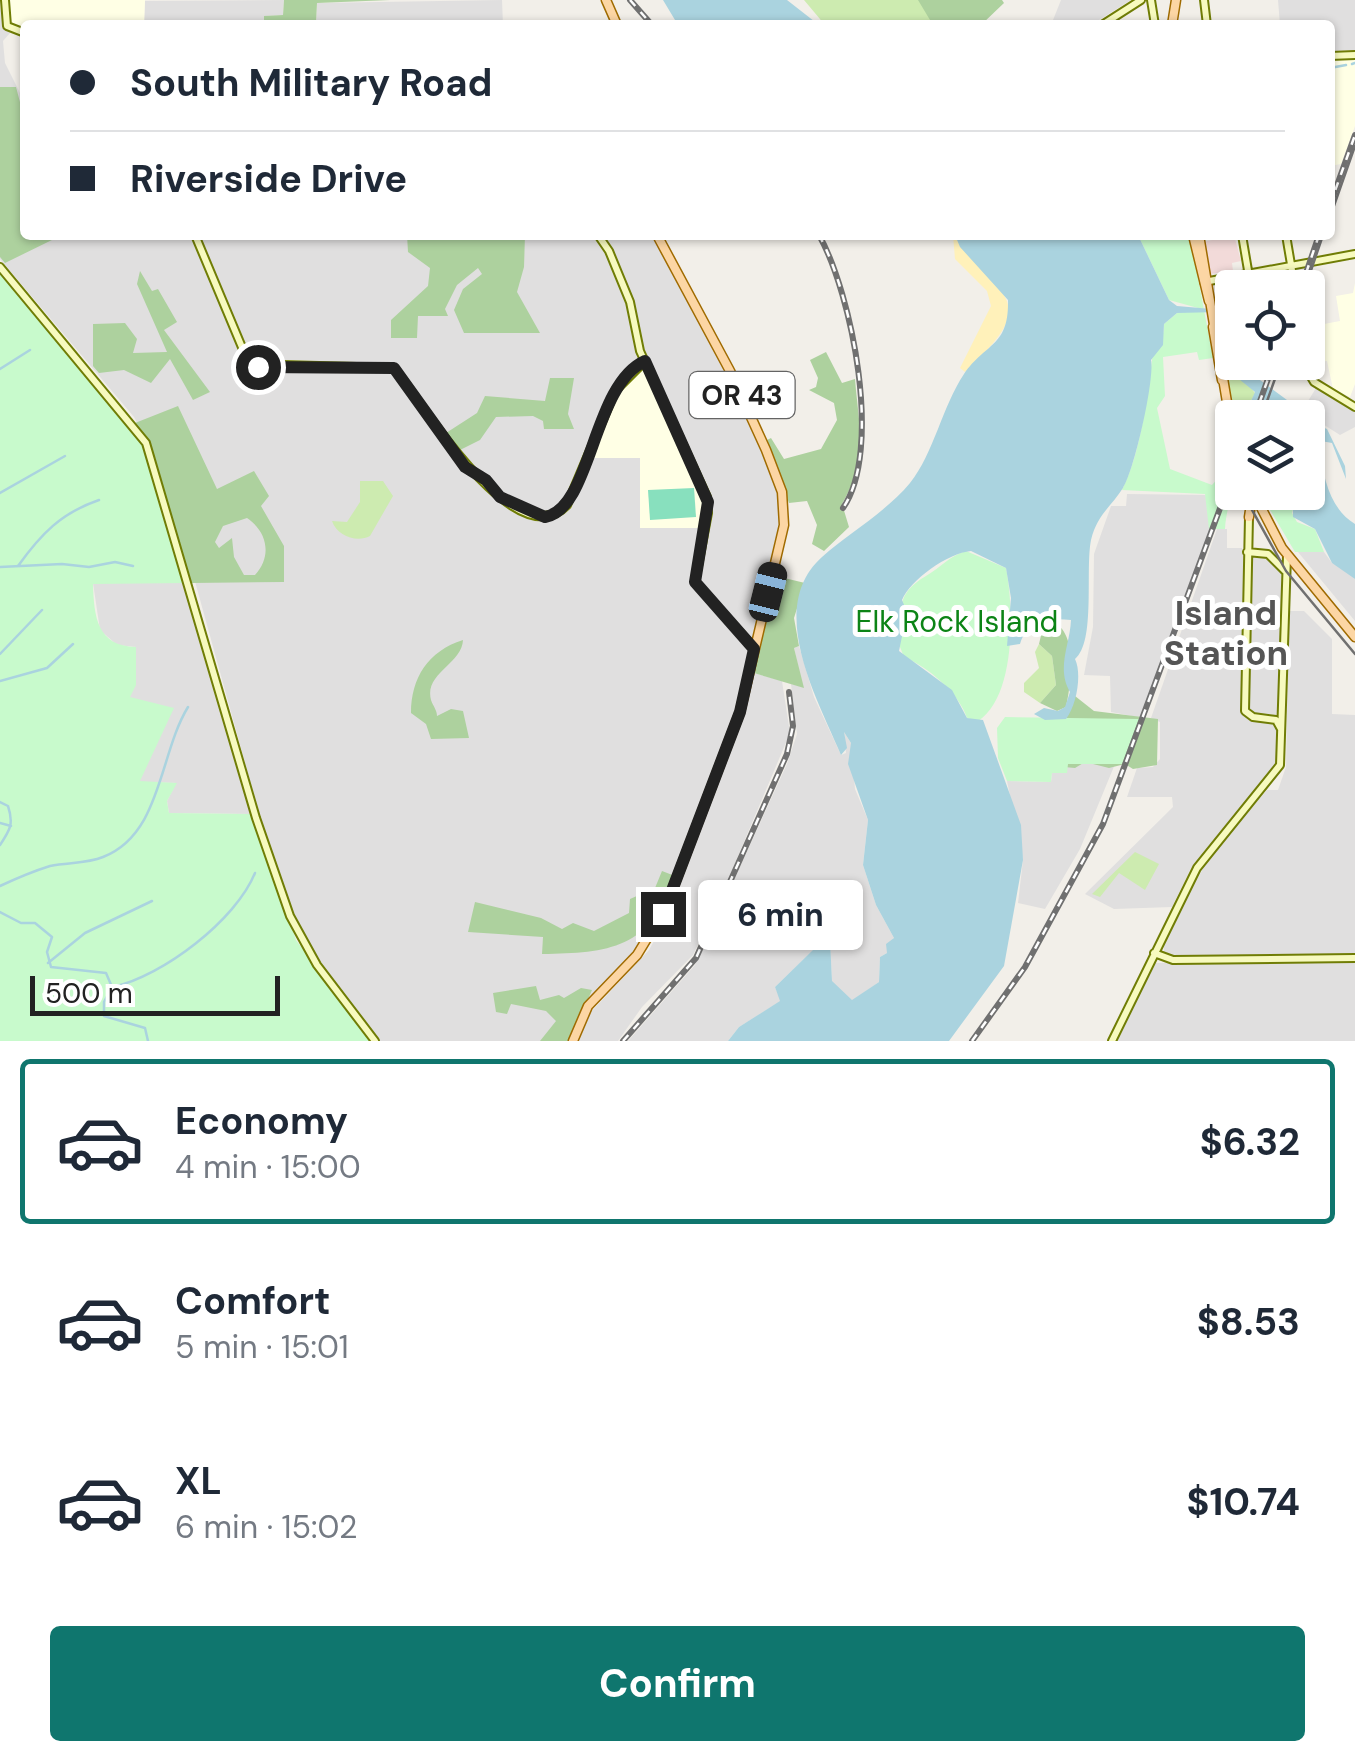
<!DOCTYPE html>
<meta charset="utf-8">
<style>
:root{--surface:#fff;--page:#f2f2f3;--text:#1f2937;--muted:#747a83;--line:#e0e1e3;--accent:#0f766e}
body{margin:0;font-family:"DM Sans",sans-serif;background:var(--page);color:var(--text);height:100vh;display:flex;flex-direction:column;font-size:38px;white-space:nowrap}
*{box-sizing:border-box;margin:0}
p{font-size:32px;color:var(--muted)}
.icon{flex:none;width:55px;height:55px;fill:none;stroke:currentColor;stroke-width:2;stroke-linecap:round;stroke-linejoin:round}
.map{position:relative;height:1041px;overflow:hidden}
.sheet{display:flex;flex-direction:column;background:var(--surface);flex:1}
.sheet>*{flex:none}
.top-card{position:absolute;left:20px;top:20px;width:1315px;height:220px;border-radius:10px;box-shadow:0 2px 8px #0004;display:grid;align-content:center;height:220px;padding:0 50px;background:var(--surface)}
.buttons{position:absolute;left:1215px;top:270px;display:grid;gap:20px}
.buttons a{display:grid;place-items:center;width:110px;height:110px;border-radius:10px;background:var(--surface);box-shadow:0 2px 8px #0004;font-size:50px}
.scale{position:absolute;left:30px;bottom:25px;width:250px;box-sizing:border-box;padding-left:10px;border:5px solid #222;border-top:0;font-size:28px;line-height:35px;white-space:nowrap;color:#222;-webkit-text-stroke:8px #fff;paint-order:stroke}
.end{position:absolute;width:45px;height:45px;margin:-22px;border:12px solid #222;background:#fff;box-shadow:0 0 0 5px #fff}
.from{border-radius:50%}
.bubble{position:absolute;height:70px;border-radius:10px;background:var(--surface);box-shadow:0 2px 8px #0004;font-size:32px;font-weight:700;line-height:70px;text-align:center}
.car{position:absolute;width:30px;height:60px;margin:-30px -15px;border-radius:12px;box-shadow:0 0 8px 2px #0007;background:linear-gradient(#222 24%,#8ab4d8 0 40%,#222 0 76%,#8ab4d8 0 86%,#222 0)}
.top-card b{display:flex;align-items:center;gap:35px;height:95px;font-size:38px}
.top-card b+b{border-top:2px solid var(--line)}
.top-card i{width:25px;height:25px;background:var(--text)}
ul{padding:18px 0 0;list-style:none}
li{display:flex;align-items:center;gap:30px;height:165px;margin:0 20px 15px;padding:0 30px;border:5px solid transparent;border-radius:10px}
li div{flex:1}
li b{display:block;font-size:38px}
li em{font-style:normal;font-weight:700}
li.on{border-color:var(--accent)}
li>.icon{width:90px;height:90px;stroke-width:1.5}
.cta{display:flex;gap:20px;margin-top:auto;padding:20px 50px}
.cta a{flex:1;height:115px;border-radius:10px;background:var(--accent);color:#fff;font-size:40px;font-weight:700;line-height:115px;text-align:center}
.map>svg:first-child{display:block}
.residential{fill:#e0dfdf}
.commercial{fill:#f2dad9}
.education{fill:#ffffe5}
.grass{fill:#cdebb0}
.forest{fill:#add19e;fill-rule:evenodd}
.sand{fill:#fff1ba}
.park{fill:#c8facc}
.pitch{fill:#88e0be}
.water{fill:#aad3df}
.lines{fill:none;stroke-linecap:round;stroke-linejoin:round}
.stream{stroke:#aad3df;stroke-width:2.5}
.secondary-casing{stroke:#707d05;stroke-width:10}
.primary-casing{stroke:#a06b00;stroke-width:11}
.secondary{stroke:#f7fabf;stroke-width:6}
.primary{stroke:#fcd6a4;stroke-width:8}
.tram{stroke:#707070;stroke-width:2.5}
.rail-casing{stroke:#707070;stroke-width:6}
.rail{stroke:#fff;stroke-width:2.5;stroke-dasharray:8;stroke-linecap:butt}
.route{stroke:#222;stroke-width:12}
.labels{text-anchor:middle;stroke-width:10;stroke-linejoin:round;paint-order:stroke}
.shield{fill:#fff;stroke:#646464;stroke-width:2.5}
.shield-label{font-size:28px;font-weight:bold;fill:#222}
.park-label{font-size:30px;fill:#0c8416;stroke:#fff}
.quarter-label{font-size:35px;font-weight:bold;fill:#555;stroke:#fff}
</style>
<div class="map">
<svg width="1355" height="1041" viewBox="0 0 1355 1041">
<rect width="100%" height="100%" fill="#f2efe9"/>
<path class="residential" d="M0 0 2 22 10 33 3 41 5 63 25 103V235H654L728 374 771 470 780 500V522L737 712 662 909 640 946 579 1013 569 1041H379L318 964 299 931 260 817 167 480 134 417 0 259Z
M284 0 283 15 265 16 264 25H144L145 1Z
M502 0 503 25 316 24 317 3Z
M1061 0H1131L1091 25H1051Z
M1278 0H1355V50L1330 51V25H1280Z
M1316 388 1355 412V427L1340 435 1302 411Z
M1127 494 1210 495 1209 532 1142 718 1111 712 1110 676 1084 675 1093 627 1094 554 1111 506H1126Z
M1217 529H1227V548H1242L1243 556H1267L1282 573 1277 762 1191 868 1172 907 1114 909 1085 894 1173 807 1172 797H1127L1137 768 1153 767 1160 759V722L1151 718Z
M1298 552H1324L1332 563 1348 570 1355 579V621Z
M93 583H187L253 814 169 813 167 801 176 783 139 782 130 697 136 647 117 645 100 630Z
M1289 611H1304L1332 639V714L1355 715V954L1164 956V942L1209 857 1267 790H1278L1286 767Z
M799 646 814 697 841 755 846 753 844 732 851 743 855 789 868 820 863 865 876 905 894 938 887 953 880 957 879 982 852 1001 832 982 830 940 838 926 775 987 781 1001 739 1027 728 1041H628L695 965 787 764 797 734 791 684 803 687 794 648Z
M754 673 782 681 790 733 722 894 693 955 642 1007 618 1041H578L591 1012 649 950 670 912 742 721Z
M1067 764H1115L1080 849 1045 909 1018 903 1023 860 1007 781 1051 782 1052 773Z
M1355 961V1041H1116L1154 963Z"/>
<path class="commercial" d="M1234 235 1241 261 1232 263 1233 271 1209 274 1203 242Z"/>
<path class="education" d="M9 0H145L144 25 18 28 9 22Z
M1355 59V126L1341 164 1330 166V60Z
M1355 283V384L1350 397 1333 389 1327 361 1312 363 1308 327 1340 321 1336 296 1353 293Z
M643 367 707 505 702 528H640V458H590L620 392Z"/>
<path class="grass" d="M804 0H924L940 25H825Z
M1215 310 1220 314 1233 376 1243 378 1255 393 1251 401 1259 407 1255 417H1234Z
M360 481H383L393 496 370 536C357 543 337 536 332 521L347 522 360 502Z
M1039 644 1052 656 1056 685 1040 703 1024 692V683L1039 668 1035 652Z
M1135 852 1159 864 1145 890 1119 873 1100 897 1092 894Z"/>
<path class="forest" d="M284 0H390L317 3 316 23 330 25H264V16L283 15Z
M918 0H1002L1004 3 981 25H933Z
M0 87H16L25 121V235H54V239L5 263 0 257Z
M407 235H525L524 267 517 292 540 333H464L454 310 463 289 482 274 478 268 457 285 445 309 448 316H418L417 338H391V320L428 286 430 268 408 252Z
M140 271 152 291 158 289 177 322 164 330 210 392 193 400 170 359 151 383 124 370 99 373 93 366V324L125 323 137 339 133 353 167 352 137 284Z
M826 352 842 383 855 379C859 429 869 458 842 504L849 527 824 551 812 544 817 525 807 501 789 503 767 440 771 438 784 459 821 449 837 420 834 403 809 390 816 387 818 378 810 360Z
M550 378H574L568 414 574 429H544L543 421 533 416 496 417 480 440 458 451 446 433 477 413 485 396 545 401Z
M178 406 217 489 254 471 269 496 261 506 284 546V582L191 583 155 458 135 423ZM247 518C268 532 272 557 255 575H244L234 557 232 538 219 548 215 542 223 526Z
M776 576 805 583 794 618 799 646 794 648 804 688 754 673Z
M1050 621C1079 629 1071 683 1066 707L1057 711 1040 703 1056 685 1052 656 1039 644 1043 627Z
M463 640C462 664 424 673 431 700 433 706 437 710 437 716L451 709 463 711 469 738 431 739 426 724 411 713C411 678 428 651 463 640Z
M1075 696 1094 711 1158 719 1157 765 1133 769 1125 764 1109 768 1085 762 1075 768 1064 767 1055 721Z
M662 871 675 876C651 949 609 953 542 954L543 937 468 932 475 902 541 918 562 929 573 923 594 931 629 913 630 899 655 888Z
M536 986 540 1000 559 995 564 998 581 988 592 990 570 1041H540L556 1021 546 1011 511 1004 507 1014 496 1012 493 993Z"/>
<path class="sand" d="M953 235C1004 300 1042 301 965 372L960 368 991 306 987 291 955 259Z"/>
<path class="park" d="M1138 235H1190L1213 358 1199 360 1197 352 1163 357 1165 396 1157 408 1170 469 1212 485 1229 466C1237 488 1226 506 1225 529H1209L1205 494 1122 490C1141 452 1146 402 1152 360 1154 345 1164 345 1164 324L1177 313 1198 308 1169 300Z
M0 274 137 434 150 461 187 583 93 584C94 617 97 646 136 647V685L130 697 174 708 140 781 177 783 167 801 169 813 253 814 296 940 371 1041H0Z
M1260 493H1297L1292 513 1297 522 1315 529 1324 552H1295Z
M966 551 1006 568C1014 608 1016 697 978 721L967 718C959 693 928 667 904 657L898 642C902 609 895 594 926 576 940 568 949 556 966 551Z
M1005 717 1139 719 1122 764H1068L1067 773H1052L1051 782 1007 781 998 758 997 728Z"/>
<path class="pitch" d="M694 488 696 517 650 520 648 490Z"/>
<path class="water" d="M663 0H787L819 25H678Z
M955 235H1138L1169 300 1177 306 1223 310 1232 322V362L1255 368 1260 380 1287 400V406L1300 417 1256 414 1259 406 1251 401 1255 392 1229 371 1231 356 1219 312 1177 313 1164 324 1163 345 1151 360C1155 379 1134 472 1123 488 1110 508 1097 515 1091 540 1085 570 1096 642 1075 659 1082 673 1077 705 1066 719L1045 720 1034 714 1044 708 1058 711 1065 707 1070 692C1056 668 1070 645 1071 620 1049 618 1028 619 1020 644L1007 646 1011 598 1006 568 971 551C948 553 910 580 902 600L907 612 899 651 952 690 967 718 983 720 1021 825 1023 860 1004 966 949 1041H728L739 1027 780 1001 775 987 815 948 825 926H840L830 940 832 981 852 1000 879 982 880 957 887 953 886 944 894 938 876 905 863 865 868 820 848 764 851 743 844 732 847 748 841 755C818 700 765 608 822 557 849 533 886 512 910 483 934 453 942 407 964 374 986 342 1009 347 1008 300L960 247Z
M1308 421 1327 429 1345 466 1346 479 1332 443 1321 441 1318 449C1325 479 1329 508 1355 524V579L1332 563 1315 529 1293 517V497L1308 492Z"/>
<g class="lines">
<path class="stream" d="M1352 64 1355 63
M1330 68 1346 65
M0 369 30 350
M0 493 65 456
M18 566C41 534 61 513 99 500
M0 567 62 564 89 567 115 562 133 566
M0 654 42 610
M0 681 47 668 73 644
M0 802 8 806C14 824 10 830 0 845
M0 823 11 826
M0 886C15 879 34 871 50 866 68 862 86 864 103 857 162 834 159 754 188 707
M0 912 21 923H35L52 937 47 952 51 967 106 973 112 987 104 1002V1016L145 1028 148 1041
M48 963 85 933 152 901
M113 987C163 976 236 920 255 873"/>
<g class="secondary-casing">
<path id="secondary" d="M5 0 7 26 25 33
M1151 0 1155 25
M1204 0 1207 25
M1102 25 1141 0
M1330 56 1355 55
M195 235 249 364 394 368C420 399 515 560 567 505L615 391 645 361
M598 235 609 251 630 302 640 351 707 497 708 513 695 582 755 649
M1242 235 1251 288
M1286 235 1295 288
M0 267 146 443 256 818 290 916 317 965 375 1041
M1204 282 1355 254
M1281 362 1299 373 1308 372 1314 382 1355 407
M1249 517 1245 711 1253 717 1276 720 1281 729
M1247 552 1268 554 1285 571
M1154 953 1173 960 1355 958
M1112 1041 1197 868 1280 765 1287 556"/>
</g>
<g class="primary-casing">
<path id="primary" d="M606 0 617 25
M1172 25 1176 0
M1193 235 1209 301
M1199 235 1232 432
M1213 327 1222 380
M1253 492 1282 548 1355 637
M1249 517 1252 497
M573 1041 588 1006 637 955 665 909 740 712 784 525 782 492 766 450 730 371 657 235"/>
</g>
<use href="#secondary" class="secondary"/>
<use href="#primary" class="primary"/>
<path class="tram" d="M1330 217 1355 146
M1305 288 1323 235
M1261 418 1281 362
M1242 492 1286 571 1355 654"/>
<g class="rail-casing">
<path id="rail" d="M630 0 652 25
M1330 205 1355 135
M819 235C852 294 883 450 843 508
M1301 288 1319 235
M1254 418 1274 362
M623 1041 696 958 787 754 793 726 789 692
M972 1041 1025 967 1103 824 1232 476"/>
</g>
<use href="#rail" class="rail"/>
</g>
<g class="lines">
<path class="route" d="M258 367 394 368 465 467 486 480 500 497 545 517C592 509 592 385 645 361L708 502 695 582 754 649 740 712 663 914"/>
</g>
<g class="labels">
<rect class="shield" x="689.5" y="372" width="105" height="46" rx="8"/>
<g class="shield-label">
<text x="742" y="405">OR 43</text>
</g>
<g class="park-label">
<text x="957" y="632">Elk Rock Island</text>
</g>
<g class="quarter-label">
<text x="1226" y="625">Island<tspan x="1226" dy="40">Station</tspan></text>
</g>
</g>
</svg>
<div class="buttons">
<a><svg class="icon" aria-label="locate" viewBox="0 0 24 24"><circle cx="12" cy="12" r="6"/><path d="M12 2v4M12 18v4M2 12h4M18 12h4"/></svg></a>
<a><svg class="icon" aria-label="layers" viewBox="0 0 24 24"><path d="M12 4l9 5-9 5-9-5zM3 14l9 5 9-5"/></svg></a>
</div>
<div class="scale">500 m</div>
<i class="end from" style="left:258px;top:367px"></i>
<i class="end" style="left:663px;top:914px"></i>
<div class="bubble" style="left:698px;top:880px;width:165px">6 min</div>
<i class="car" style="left:768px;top:592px;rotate:14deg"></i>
<div class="top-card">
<b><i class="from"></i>South Military Road</b>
<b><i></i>Riverside Drive</b>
</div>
</div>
<section class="sheet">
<ul>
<li class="on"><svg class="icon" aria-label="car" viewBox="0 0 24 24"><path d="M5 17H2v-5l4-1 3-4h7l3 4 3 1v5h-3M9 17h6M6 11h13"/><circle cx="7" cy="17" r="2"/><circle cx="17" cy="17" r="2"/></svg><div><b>Economy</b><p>4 min · 15:00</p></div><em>$6.32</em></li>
<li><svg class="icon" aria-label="car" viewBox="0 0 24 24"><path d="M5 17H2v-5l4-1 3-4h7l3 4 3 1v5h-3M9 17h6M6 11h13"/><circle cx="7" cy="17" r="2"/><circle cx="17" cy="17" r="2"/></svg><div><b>Comfort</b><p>5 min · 15:01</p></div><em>$8.53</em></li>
<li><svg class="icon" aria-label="car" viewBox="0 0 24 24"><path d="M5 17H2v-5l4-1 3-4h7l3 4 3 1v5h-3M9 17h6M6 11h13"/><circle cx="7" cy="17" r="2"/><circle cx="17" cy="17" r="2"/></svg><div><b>XL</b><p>6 min · 15:02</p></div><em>$10.74</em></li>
</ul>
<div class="cta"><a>Confirm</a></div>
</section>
